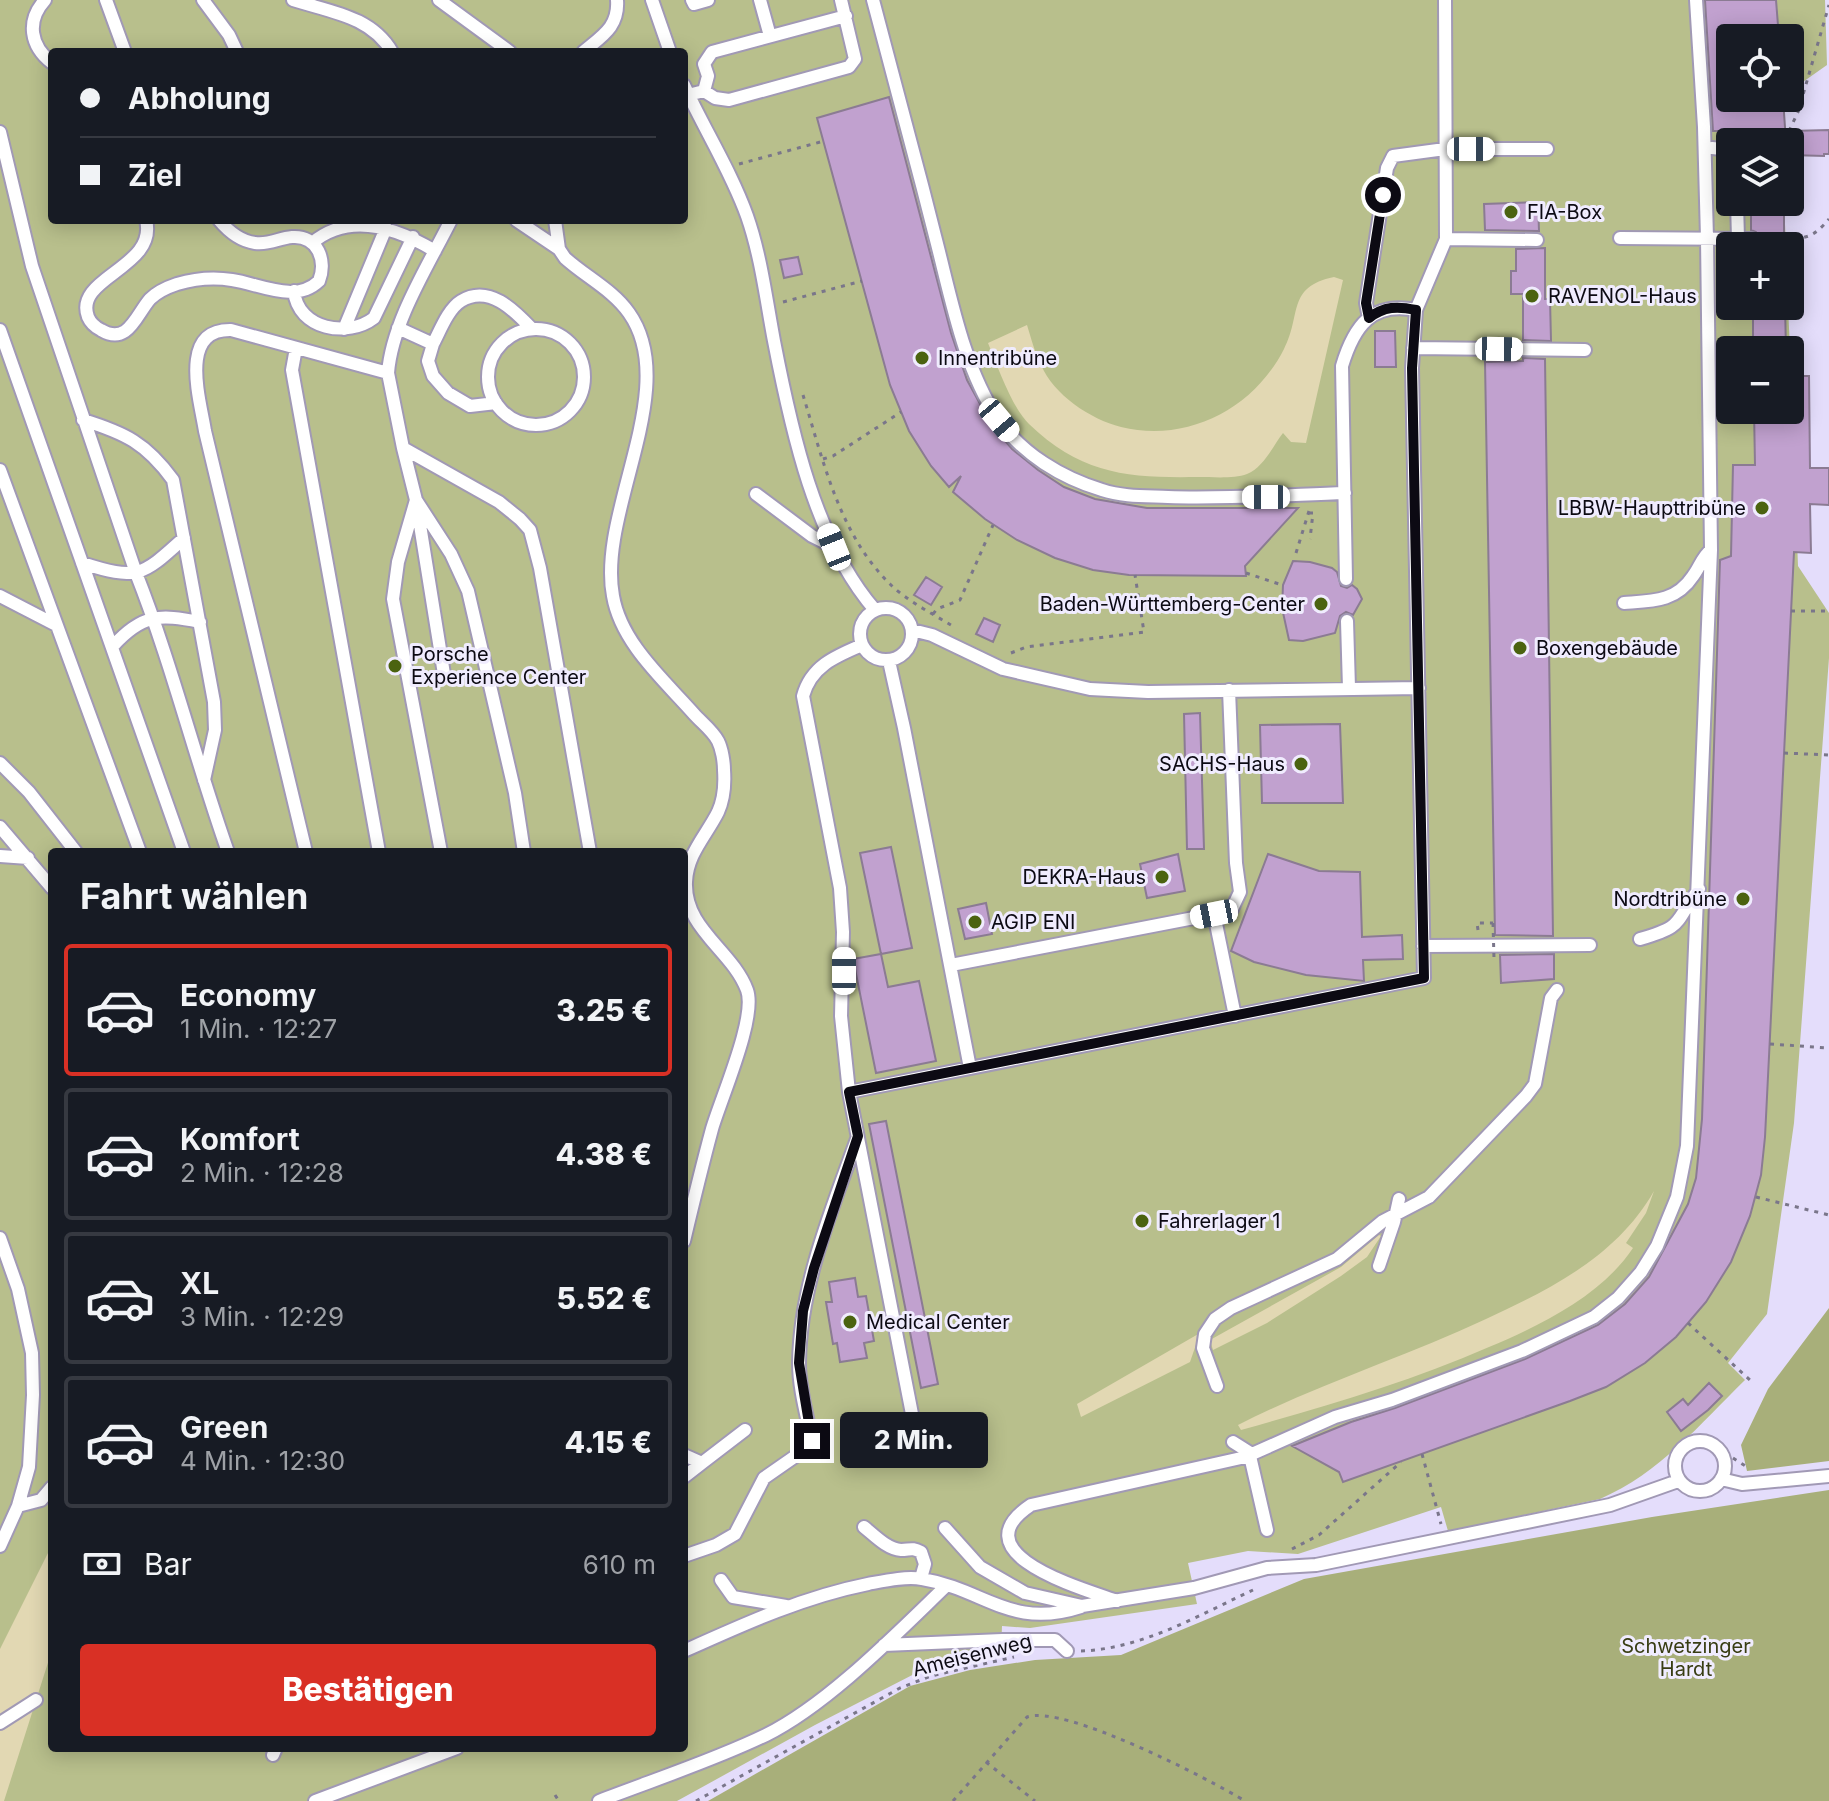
<!DOCTYPE html>
<html lang="de">
<meta charset="utf-8">
<style>
:root{--surface:#171b24;--page:#20242c;--text:#f1f3f6;--muted:#9ea1a6;--line:#363941;--accent:#d93025}
body{margin:0;font-family:Inter,sans-serif;background:var(--page);color:var(--text);height:100vh;display:flex;flex-direction:column;font-size:30px;white-space:nowrap}
*{box-sizing:border-box;margin:0}
p{font-size:26px;color:var(--muted)}
.icon{flex:none;width:44px;height:44px;fill:none;stroke:currentColor;stroke-width:2;stroke-linecap:round;stroke-linejoin:round}
.map{position:relative;flex:1;overflow:hidden}
.details{position:absolute;left:48px;top:848px;width:640px;height:904px;display:flex;flex-direction:column;background:var(--surface);border-radius:8px;box-shadow:0 4px 20px #0003}
.details>*{flex:none}
.guide{position:absolute;left:48px;top:48px;width:640px;height:176px;border-radius:8px;box-shadow:0 4px 20px #0003;display:grid;align-content:center;height:176px;padding:0 32px;background:var(--surface)}
.tools{position:absolute;left:1716px;top:24px;display:grid;gap:16px}
.tools a{display:grid;place-items:center;width:88px;height:88px;border-radius:8px;background:var(--surface);box-shadow:0 4px 20px #0003;font-size:40px}
.end{position:absolute;width:36px;height:36px;margin:-18px;border:10px solid #0c0a13;background:#fff;box-shadow:0 0 0 4px #fff}
.from{border-radius:50%}
.bubble{position:absolute;height:56px;border-radius:8px;background:var(--surface);box-shadow:0 4px 20px #0003;font-size:26px;font-weight:800;line-height:56px;text-align:center}
.car{position:absolute;width:24px;height:48px;margin:-24px -12px;border-radius:10px;box-shadow:0 0 6px 2px #0007;background:linear-gradient(#fff 24%,#345 0 40%,#fff 0 76%,#345 0 86%,#fff 0)}
.guide b{display:flex;align-items:center;gap:28px;height:76px;font-size:30px}
.guide b+b{border-top:2px solid var(--line)}
.guide i{width:20px;height:20px;background:var(--text)}
ul{padding:0;list-style:none}
li{display:flex;align-items:center;gap:24px;height:132px;margin:0 16px 12px;padding:0 16px;border:4px solid var(--line);border-radius:8px}
li div{flex:1}
li b{display:block;font-size:30px}
li em{font-style:normal;font-weight:800}
li.on{border-color:var(--accent)}
li>.icon{width:72px;height:72px;stroke-width:1.5}
h2{padding:0 32px;font-size:36px;line-height:96px}
.pay{display:flex;align-items:center;gap:20px;height:88px;padding:0 32px;font-size:30px}
.pay p{margin-inline-start:auto}
.cta{display:flex;gap:16px;margin-top:auto;padding:16px 32px}
.cta a{flex:1;height:92px;border-radius:8px;background:var(--accent);color:#fff;font-size:32px;font-weight:800;line-height:92px;text-align:center}
.map>svg:first-child{display:block}
.green{fill:#b8bf8c;fill-rule:evenodd}
.forest{fill:#a8af7a}
.sand{fill:#e2d8b3}
.building{fill:#c1a1cf;stroke:#8b7b93;stroke-width:2}
.lines{fill:none;stroke-linecap:round;stroke-linejoin:round}
.lane-casing{stroke:#a199b5;stroke-width:16}
.path{stroke:#7a768a;stroke-width:3;stroke-dasharray:4 6;stroke-linecap:butt}
.lane{stroke:#fff;stroke-width:12}
.path-bridge{stroke:#7a768a;stroke-width:3;stroke-dasharray:4 6;stroke-linecap:butt}
.route{stroke:#0c0a13;stroke-width:10}
.poi-dot{fill:#4b6310;stroke:#f0ecfe;stroke-width:3}
.labels{text-anchor:middle;stroke-width:6;stroke-linejoin:round;paint-order:stroke}
.poi-label{font-size:20px;fill:#0c0a13;stroke:#f0ecfe;text-anchor:start}
.park-label{font-size:20px;fill:#383d13;stroke:#f0ecfe}
.street-label{font-size:20px;fill:#0c0a13;stroke:#f0ecfe}
</style>
<div class="map">
<svg width="1829" height="1801" viewBox="0 0 1829 1801">
<rect width="100%" height="100%" fill="#e4ddfb"/>
<path class="green" d="M0 0H1825L1827 65 1790 91V38H1730V98H1783V142H1730V202H1784L1786 246H1730V306H1788L1790 350H1730V410H1790V354L1798 566 1829 613V658L1794 1123 1767 1314 1728 1363 1745 1380C1700 1424 1660 1473 1600 1499L1448 1531 1441 1507 1298 1554 1248 1551 1188 1563 1197 1604 1030 1628 1002 1626 1001 1650 924 1669 815 1725 677 1801H0ZM52 52H684V220H52ZM52 852H684V1748H52ZM1710 1383 1722 1396 1680 1430 1667 1412 1701 1407 1698 1394Z"/>
<path class="forest" d="M1829 1308V1461L1747 1471 1741 1445 1768 1389Z
M1829 1490V1801H708L910 1686 970 1670 1035 1660 1121 1655 1304 1579 1652 1517Z"/>
<path class="sand" d="M1334 277 1343 280 1306 443 1291 442 1283 433C1273 446 1263 468 1247 474 1234 479 1213 477 1198 477 1129 478 1082 475 1029 424 1011 406 998 367 988 343L1027 325C1031 338 1035 353 1041 365 1054 395 1090 419 1121 427 1186 443 1253 410 1284 349 1302 315 1286 287 1334 277Z
M1654 1191 1646 1213 1626 1243 1633 1248C1601 1296 1541 1325 1489 1347 1409 1382 1326 1406 1241 1430L1238 1425C1318 1384 1405 1357 1486 1319 1551 1289 1617 1256 1654 1191Z
M1379 1235 1381 1236 1367 1257 1341 1276 1267 1323 1213 1350 1210 1340 1341 1267Z
M1200 1333 1190 1362 1081 1417 1077 1404Z
M52 1545V1650L4 1801H0V1649Z"/>
<path class="building" d="M1705 0H1776L1779 38H1730V98H1783L1786 142H1750V131H1713Z
M889 97 951 333 967 380 991 424 1012 449 1038 470 1064 487 1095 499 1147 508H1298L1245 566 1246 576 1129 575 1093 570 1055 558 1017 540 985 519 953 492 961 476 949 487 931 466 909 431 890 385 817 118Z
M1829 130V154H1824V156L1790 155V131Z
M1538 202 1539 231 1485 230 1484 204Z
M1751 202H1784V246H1756L1760 238 1756 232 1751 230Z
M1545 248V299H1550L1551 341 1523 340V294H1511V271H1516V249Z
M798 257 802 274 784 278 780 260Z
M1753 306H1785L1786 350H1753Z
M1375 331H1395L1396 367H1375Z
M1523 358 1545 359 1553 936 1495 935 1485 362 1523 361Z
M1790 376H1809L1810 468H1829V505L1810 504 1811 553 1794 552 1765 1137 1761 1175 1750 1216 1731 1262 1706 1302 1676 1337 1645 1363 1606 1387 1570 1401 1343 1482 1339 1472 1292 1446 1351 1422 1395 1408 1525 1359 1598 1325 1625 1304 1649 1277 1688 1204 1696 1178 1702 1119 1720 560 1731 556 1733 465H1755L1754 410H1790Z
M1293 561 1310 562 1332 568 1337 572 1341 586 1347 588 1352 585 1357 589 1362 599 1353 615 1346 612 1340 616 1335 633 1303 641 1289 640 1282 608 1283 585Z
M926 577 942 587 931 605 914 595Z
M984 618 1000 625 993 642 976 634Z
M1200 713 1204 849H1187L1184 714Z
M1340 724 1343 803H1262L1260 725Z
M891 847 912 948 881 954 860 853Z
M1178 854 1185 891 1147 898 1140 864Z
M1268 854 1319 871 1360 872 1362 937 1402 935 1403 959 1363 960 1364 981 1306 975 1254 962 1231 951Z
M986 903 992 934 965 939 958 909Z
M881 954 888 987 919 981 936 1061 876 1073 853 959Z
M1554 954V979L1501 983 1500 955Z
M886 1121 938 1384 921 1388 869 1124Z
M855 1278 858 1297 866 1296 874 1341 864 1343 867 1358 840 1362 837 1343 833 1344 826 1302H832L829 1282Z
M1709 1383 1722 1396 1708 1410 1681 1431 1667 1412 1683 1399 1688 1405Z"/>
<g class="lines">
<g class="lane-casing">
<path id="lane" d="M45 0C26 21 30 46 52 63
M106 0 125 52
M203 0 229 35 237 52
M293 0C330 12 371 16 392 52
M439 0 510 52
M652 0 670 52
M692 0 694 4 708 0
M760 0 770 36
M873 0C894 78 915 157 935 236 951 297 963 366 998 419 1022 454 1062 478 1102 490 1123 497 1146 496 1168 497 1227 499 1286 495 1345 493
M1445 0 1446 239
M583 52C602 36 619 27 617 0
M684 85C704 129 731 171 747 216 761 256 766 299 774 341 791 429 815 541 875 610
M704 91 708 76 704 64 712 52 846 16
M688 95 704 91 715 98 729 100 849 67 855 59 841 0
M0 132 32 266 136 573C172 664 195 759 228 852
M1712 148 1722 149 1730 158
M1737 202 1738 239
M146 220C158 268 73 277 88 317 91 324 95 327 101 330 128 346 136 315 150 299 157 292 168 287 177 284 194 279 213 277 232 280 260 284 295 304 319 281 327 261 318 235 292 237 279 238 270 245 255 243 240 241 229 232 219 220
M451 220C428 266 392 322 388 373L403 448 499 502 520 519 530 530 540 568 590 852
M516 220 559 249
M555 220 559 249 565 258C586 277 613 290 629 313 682 388 597 512 613 596 621 643 664 680 694 714 701 722 713 731 718 741 722 749 724 762 724 770 725 784 724 799 718 812 706 836 687 854 686 882 684 929 732 950 747 990 757 1017 721 1098 712 1129 702 1166 693 1203 684 1241
M1620 238 1751 239
M312 243C350 211 397 228 435 251
M294 291C298 330 348 338 374 318L413 237
M1369 318 1366 303 1387 168 1393 156 1445 149H1547
M398 328 433 344 428 361 433 376 448 393 470 406 496 403
M344 329 386 228
M488 377a48 48 0 1 1 96 0a48 48 0 1 1-96 0Z
M0 330 184 852
M433 344C440 331 448 309 461 301 489 284 514 310 532 329
M296 348 292 370 379 852
M1413 348 1585 350
M83 420C125 433 146 443 173 480L214 702 215 730 204 780
M403 448 416 500 444 674
M0 470 140 852
M756 494 812 536 834 547
M416 500 451 554 468 591 515 793 524 852
M416 500 398 562 393 599 441 852
M82 563C138 581 142 576 184 538
M1346 579 1342 366C1354 326 1372 301 1416 310
M0 596 56 625
M1624 603C1652 601 1676 602 1693 576 1700 567 1702 557 1711 550
M860 634a26 26 0 1 1 52 0a26 26 0 1 1-52 0Z
M1347 621 1349 688
M912 630 932 635 1003 669 1090 689 1148 692 1419 688
M113 646C142 614 159 614 200 622
M889 661 904 728 970 1068
M0 763 29 792 76 852
M0 827 52 888
M306 852 205 431C200 399 178 329 231 330L388 373
M0 856 28 858
M1214 914 1235 1016
M1640 939C1685 926 1673 924 1699 889
M1423 946 1590 945
M951 965 1225 912 1232 909 1240 892 1236 863 1229 690
M849 1092 841 1016 843 932 840 888 803 696C811 666 836 656 862 645
M0 1238 18 1289 32 1353 33 1395 29 1467 18 1506 0 1546
M1379 1266 1394 1222 1399 1199
M1217 1386 1203 1348 1205 1334 1215 1319 1231 1308 1337 1259 1383 1221 1429 1197 1526 1096 1535 1084 1551 998 1557 990
M1675 1466a25 25 0 1 1 50 0a25 25 0 1 1-50 0Z
M1233 1442 1252 1454
M684 1455 702 1463 745 1430
M921 1460 849 1092 1424 978 1412 368 1416 310 1446 239 1537 240
M684 1477 702 1463
M1721 1479 1742 1484 1829 1476
M18 1506 41 1500 52 1487
M864 1527C874 1535 887 1549 901 1550 910 1550 912 1547 921 1552L925 1564 921 1578
M945 1528 980 1567 1025 1593 1082 1606 1194 1588 1267 1568 1316 1565 1610 1505 1678 1481
M1267 1530 1250 1456 1252 1454 1335 1417 1392 1400 1522 1351 1594 1317 1618 1298 1641 1272 1657 1246 1677 1197 1687 1146 1711 550 1707 238 1704 127 1696 0
M684 1556 716 1545 735 1534 764 1478 810 1446 812 1441C807 1416 799 1389 799 1363 800 1286 831 1211 857 1139
M721 1580 733 1597 786 1606
M1117 1601C1084 1589 957 1554 1031 1505L1250 1456
M884 1645 1002 1640H1055L1067 1651
M684 1651C744 1624 803 1597 868 1584 884 1581 906 1576 922 1579 985 1589 1010 1630 1081 1607
M0 1723 36 1700
M273 1755 276 1748
M315 1801 457 1748
M599 1801C653 1780 715 1760 766 1735 828 1704 895 1635 946 1586"/>
</g>
<path class="path" d="M1789 131 1798 112 1829 5
M739 164 824 141
M1784 239C1807 238 1813 238 1829 219
M783 302 862 281
M803 395C823 460 839 534 890 584 906 600 931 613 951 625
M823 459 833 456 901 412
M1309 513H1313L1310 539
M1296 553 1309 511
M1246 573 1279 584
M1791 611H1829
M933 614 937 609 960 600 993 525
M1011 653 1026 647 1144 632 1135 575
M1784 753 1829 755
M1478 930 1477 923H1493
M1770 1044 1829 1048
M1756 1197 1829 1215
M1688 1323 1751 1381
M1422 1454 1441 1524
M1723 1458H1733L1747 1467
M1292 1549 1319 1535 1401 1462
M1081 1651C1142 1649 1199 1615 1253 1590
M986 1762 1035 1801
M555 1795 559 1801
M696 1801 900 1688 931 1676 1014 1657
M953 1801 1027 1717C1064 1704 1209 1779 1245 1801"/>
<use href="#lane" class="lane"/>
<path class="path-bridge" d="M1493 923 1494 959"/>
</g>
<g class="lines">
<path class="route" d="M812 1441 799 1363 803 1311 814 1268 858 1136 849 1092 1424 978 1412 368 1416 310C1398 306 1384 306 1369 318L1366 303 1383 195"/>
</g>
<g class="poi-dot">
<circle cx="1511" cy="212" r="8"/>
<circle cx="1532" cy="296" r="8"/>
<circle cx="922" cy="358" r="8"/>
<circle cx="1762" cy="508" r="8"/>
<circle cx="1321" cy="604" r="8"/>
<circle cx="1520" cy="648" r="8"/>
<circle cx="395" cy="666" r="8"/>
<circle cx="1301" cy="764" r="8"/>
<circle cx="1162" cy="877" r="8"/>
<circle cx="1743" cy="899" r="8"/>
<circle cx="975" cy="922" r="8"/>
<circle cx="1142" cy="1221" r="8"/>
<circle cx="850" cy="1322" r="8"/>
</g>
<g class="labels">
<g class="poi-label">
<text x="1527" y="219">FIA-Box</text>
<text x="1548" y="303">RAVENOL-Haus</text>
<text x="938" y="365">Innentribüne</text>
<text x="1746" y="515" text-anchor="end">LBBW-Haupttribüne</text>
<text x="1305" y="611" text-anchor="end">Baden-Württemberg-Center</text>
<text x="1536" y="655">Boxengebäude</text>
<text x="411" y="661">Porsche<tspan x="411" dy="23">Experience Center</tspan></text>
<text x="1285" y="771" text-anchor="end">SACHS-Haus</text>
<text x="1146" y="884" text-anchor="end">DEKRA-Haus</text>
<text x="1727" y="906" text-anchor="end">Nordtribüne</text>
<text x="991" y="929">AGIP ENI</text>
<text x="1158" y="1228">Fahrerlager 1</text>
<text x="866" y="1329">Medical Center</text>
</g>
<g class="park-label">
<text x="1686" y="1653">Schwetzinger<tspan x="1686" dy="23">Hardt</tspan></text>
</g>
<g class="street-label">
<text transform="translate(972 1655) rotate(-14)" y="7">Ameisenweg</text>
</g>
</g>
</svg>
<div class="tools">
<a><svg class="icon" aria-label="locate" viewBox="0 0 24 24"><circle cx="12" cy="12" r="6"/><path d="M12 2v4M12 18v4M2 12h4M18 12h4"/></svg></a>
<a><svg class="icon" aria-label="layers" viewBox="0 0 24 24"><path d="M12 4l9 5-9 5-9-5zM3 14l9 5 9-5"/></svg></a>
<a>+</a>
<a>−</a>
</div>
<i class="end from" style="left:1383px;top:195px"></i>
<i class="end" style="left:812px;top:1441px"></i>
<div class="bubble" style="left:840px;top:1412px;width:148px">2 Min.</div>
<i class="car" style="left:1471px;top:149px;rotate:90deg"></i>
<i class="car" style="left:1499px;top:349px;rotate:91deg"></i>
<i class="car" style="left:999px;top:420px;rotate:140deg"></i>
<i class="car" style="left:1266px;top:497px;rotate:270deg"></i>
<i class="car" style="left:834px;top:547px;rotate:338deg"></i>
<i class="car" style="left:1214px;top:914px;rotate:259deg"></i>
<i class="car" style="left:844px;top:971px;rotate:0deg"></i>
<div class="guide">
<b><i class="from"></i>Abholung</b>
<b><i></i>Ziel</b>
</div>
<section class="details">
<h2>Fahrt wählen</h2>
<ul>
<li class="on"><svg class="icon" aria-label="car" viewBox="0 0 24 24"><path d="M5 17H2v-5l4-1 3-4h7l3 4 3 1v5h-3M9 17h6M6 11h13"/><circle cx="7" cy="17" r="2"/><circle cx="17" cy="17" r="2"/></svg><div><b>Economy</b><p>1 Min. · 12:27</p></div><em>3.25 €</em></li>
<li><svg class="icon" aria-label="car" viewBox="0 0 24 24"><path d="M5 17H2v-5l4-1 3-4h7l3 4 3 1v5h-3M9 17h6M6 11h13"/><circle cx="7" cy="17" r="2"/><circle cx="17" cy="17" r="2"/></svg><div><b>Komfort</b><p>2 Min. · 12:28</p></div><em>4.38 €</em></li>
<li><svg class="icon" aria-label="car" viewBox="0 0 24 24"><path d="M5 17H2v-5l4-1 3-4h7l3 4 3 1v5h-3M9 17h6M6 11h13"/><circle cx="7" cy="17" r="2"/><circle cx="17" cy="17" r="2"/></svg><div><b>XL</b><p>3 Min. · 12:29</p></div><em>5.52 €</em></li>
<li><svg class="icon" aria-label="car" viewBox="0 0 24 24"><path d="M5 17H2v-5l4-1 3-4h7l3 4 3 1v5h-3M9 17h6M6 11h13"/><circle cx="7" cy="17" r="2"/><circle cx="17" cy="17" r="2"/></svg><div><b>Green</b><p>4 Min. · 12:30</p></div><em>4.15 €</em></li>
</ul>
<div class="pay"><svg class="icon" aria-label="cash" viewBox="0 0 24 24"><path d="M3 7h18v10H3z"/><circle cx="12" cy="12" r="2"/></svg>Bar<p>610 m</p></div>
<div class="cta"><a>Bestätigen</a></div>
</section>
</div>
